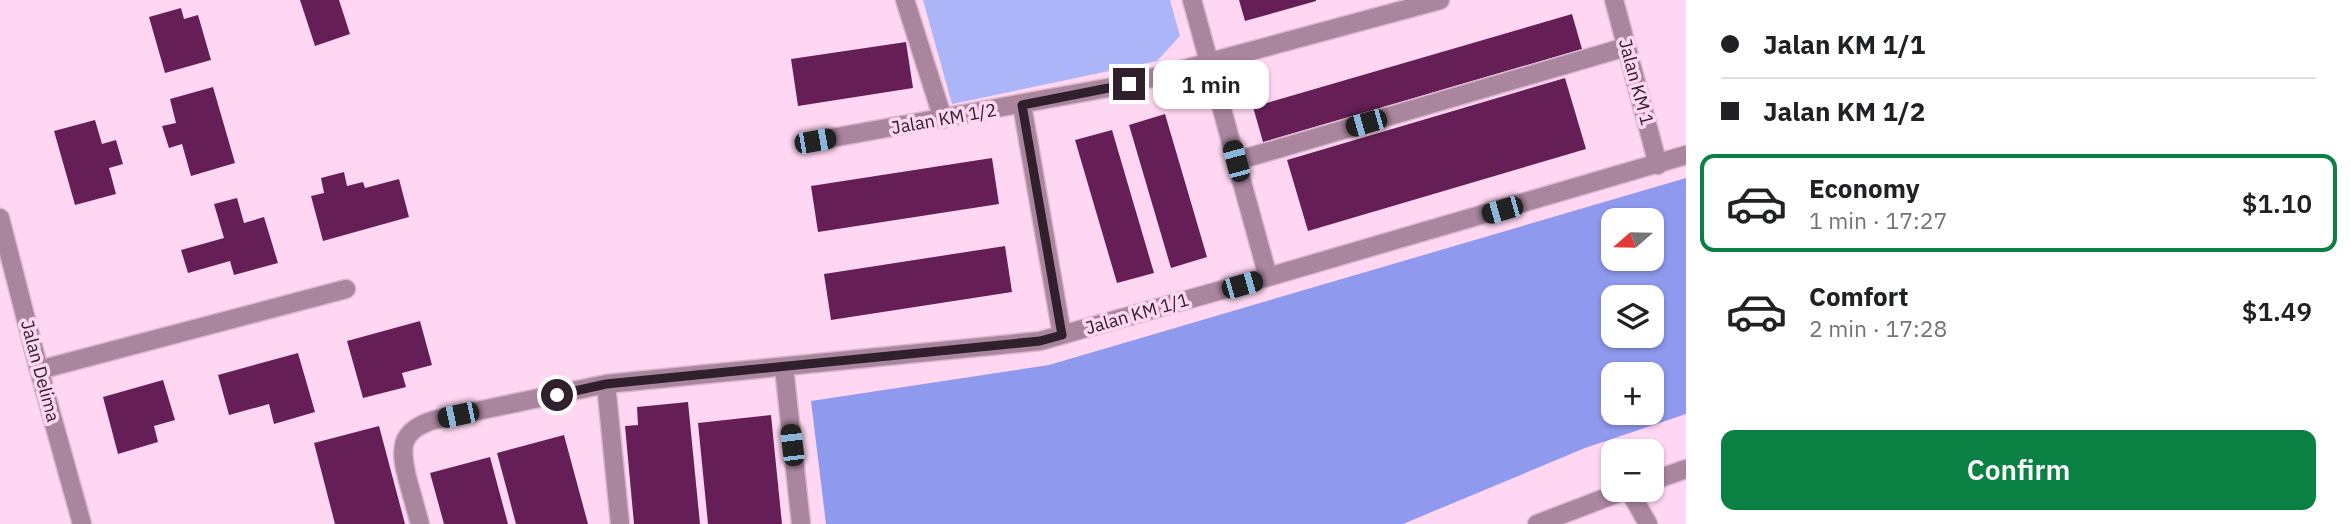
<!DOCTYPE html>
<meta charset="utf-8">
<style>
:root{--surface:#fff;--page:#f2f2f2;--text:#202124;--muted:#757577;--line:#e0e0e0;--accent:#0b8043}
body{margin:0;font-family:"IBM Plex Sans",sans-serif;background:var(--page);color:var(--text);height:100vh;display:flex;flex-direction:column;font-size:26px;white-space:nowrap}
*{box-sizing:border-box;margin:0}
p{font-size:23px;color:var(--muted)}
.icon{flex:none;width:38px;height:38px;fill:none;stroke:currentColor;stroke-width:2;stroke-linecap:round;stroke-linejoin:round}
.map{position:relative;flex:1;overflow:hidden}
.details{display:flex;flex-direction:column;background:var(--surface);width:665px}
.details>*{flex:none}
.top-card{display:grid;align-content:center;height:154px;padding:0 35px;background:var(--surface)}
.needle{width:46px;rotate:250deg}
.buttons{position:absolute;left:1601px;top:208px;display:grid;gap:14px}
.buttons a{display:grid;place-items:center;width:63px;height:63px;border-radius:14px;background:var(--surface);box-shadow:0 2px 5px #0004;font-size:35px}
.end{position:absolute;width:32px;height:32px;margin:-16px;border:9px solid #2f202b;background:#fff;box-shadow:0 0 0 4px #fff}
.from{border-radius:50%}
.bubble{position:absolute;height:49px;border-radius:14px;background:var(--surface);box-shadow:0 2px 5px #0004;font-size:23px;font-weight:600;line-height:49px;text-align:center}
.car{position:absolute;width:21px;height:42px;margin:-21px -10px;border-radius:9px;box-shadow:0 0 5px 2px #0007;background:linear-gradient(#222 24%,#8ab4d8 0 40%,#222 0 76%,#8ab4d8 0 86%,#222 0)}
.top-card b{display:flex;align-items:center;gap:24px;height:66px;font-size:26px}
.top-card b+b{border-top:2px solid var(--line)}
.top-card i{width:18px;height:18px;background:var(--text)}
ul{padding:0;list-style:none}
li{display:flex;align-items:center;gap:21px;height:98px;margin:0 14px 10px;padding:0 21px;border:4px solid transparent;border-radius:14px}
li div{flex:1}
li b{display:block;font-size:26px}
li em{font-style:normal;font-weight:600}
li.current{border-color:var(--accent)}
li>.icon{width:63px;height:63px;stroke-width:1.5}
.button{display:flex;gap:14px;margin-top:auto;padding:14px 35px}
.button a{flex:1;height:80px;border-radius:14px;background:var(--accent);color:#fff;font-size:28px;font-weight:600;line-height:80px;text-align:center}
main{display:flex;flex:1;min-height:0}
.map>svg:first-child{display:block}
.green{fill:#abb5f8}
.forest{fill:#8f99ed;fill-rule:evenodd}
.building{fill:#661f56}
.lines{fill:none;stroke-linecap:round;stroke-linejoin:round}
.minor-casing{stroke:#dab6ce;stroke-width:21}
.minor{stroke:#a9859e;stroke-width:18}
.route{stroke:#2f202b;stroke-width:9}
.labels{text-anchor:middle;stroke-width:7;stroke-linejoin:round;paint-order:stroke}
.street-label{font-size:18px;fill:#2f202b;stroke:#ffd7f2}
</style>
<main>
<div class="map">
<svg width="1686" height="524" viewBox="0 0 1686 524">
<rect width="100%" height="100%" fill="#ffd7f2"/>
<path class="green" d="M923 0H1170L1180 36 1157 61 952 104Z"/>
<path class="forest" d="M1686 178V414L1585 448 1403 524H826L811 401 1049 365ZM1614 220H1652V259H1614ZM1614 298H1652V336H1614ZM1614 374H1652V413H1614Z"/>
<path class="building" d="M300 0H339L350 34 315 46Z
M1239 0H1316V1L1245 21Z
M181 8 184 19 198 15 211 60 165 73 149 17Z
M1572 14 1582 49 1263 142 1253 107Z
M906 42 913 88 798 106 791 59Z
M1565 78 1586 149 1308 231 1287 160Z
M213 87 235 163 191 176 182 144 169 148 162 126 176 123 170 99Z
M1165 114 1207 257 1171 268 1129 125Z
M95 120 102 144 116 140 123 164 109 168 116 194 75 205 54 131Z
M1112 130 1154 273 1117 283 1075 140Z
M992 158 999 204 818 232 811 186Z
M344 172 347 186 363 182 365 188 399 179 409 217 323 241 311 196 324 193 321 178Z
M237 198 244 223 264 217 278 263 234 275 230 261 188 273 181 250 224 238 214 204Z
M1005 246 1012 292 831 320 824 274Z
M420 321 432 365 402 373 406 387 363 398 347 341Z
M298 353 315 412 274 424 269 404 229 415 218 375Z
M163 380 175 420 154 426 158 442 118 454 103 397Z
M688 402 700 524H634L625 426 638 425 637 407Z
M771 415 782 524H708L698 423Z
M379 426 405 524H335L314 443Z
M564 435 588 524H516L497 453Z
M490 457 508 524H444L430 473Z"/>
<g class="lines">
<g class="minor-casing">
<path id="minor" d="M905 0 943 119
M1192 0 1268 277
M1614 0 1658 165
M1022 105 1062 335
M815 141 1129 84 1440 0
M1236 161 1626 47
M0 218 39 370 82 524
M784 367 801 524
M39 370 346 289
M606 384 620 524
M1652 481 1686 469
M1629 490 1648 524
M420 524C416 510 412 495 408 481 400 450 398 431 434 420L606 384 1040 341 1268 277 1686 155
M1537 524 1626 490"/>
</g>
<use href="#minor" class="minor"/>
</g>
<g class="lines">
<path class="route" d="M557 395 606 384 1040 341 1062 335 1022 105 1129 84"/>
</g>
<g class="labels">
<g class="street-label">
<text transform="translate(1636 82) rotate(75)" y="6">Jalan KM 1</text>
<text transform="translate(944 119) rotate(-10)" y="6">Jalan KM 1/2</text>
<text transform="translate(1137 314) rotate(-16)" y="6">Jalan KM 1/1</text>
<text transform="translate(40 371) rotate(75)" y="6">Jalan Delima</text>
</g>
</g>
</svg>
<div class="buttons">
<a><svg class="needle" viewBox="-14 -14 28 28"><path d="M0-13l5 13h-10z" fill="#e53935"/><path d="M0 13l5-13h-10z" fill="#757577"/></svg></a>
<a><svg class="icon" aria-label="layers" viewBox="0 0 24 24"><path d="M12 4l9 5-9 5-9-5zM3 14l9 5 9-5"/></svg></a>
<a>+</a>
<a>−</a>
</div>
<i class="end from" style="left:557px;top:395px"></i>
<i class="end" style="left:1129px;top:84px"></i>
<div class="bubble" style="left:1153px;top:60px;width:116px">1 min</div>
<i class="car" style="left:1366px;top:123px;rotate:254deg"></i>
<i class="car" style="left:815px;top:141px;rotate:80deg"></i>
<i class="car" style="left:1236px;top:161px;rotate:345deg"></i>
<i class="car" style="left:1502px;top:210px;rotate:254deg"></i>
<i class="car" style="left:1242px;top:285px;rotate:74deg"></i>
<i class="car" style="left:458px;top:415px;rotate:258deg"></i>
<i class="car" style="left:792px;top:445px;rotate:353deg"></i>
</div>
<section class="details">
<div class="top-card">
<b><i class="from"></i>Jalan KM 1/1</b>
<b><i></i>Jalan KM 1/2</b>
</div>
<ul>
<li class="current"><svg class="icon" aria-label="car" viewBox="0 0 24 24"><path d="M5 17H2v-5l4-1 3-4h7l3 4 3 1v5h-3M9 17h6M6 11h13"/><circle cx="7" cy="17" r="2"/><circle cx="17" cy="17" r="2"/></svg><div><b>Economy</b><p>1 min · 17:27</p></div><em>$1.10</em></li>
<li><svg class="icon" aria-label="car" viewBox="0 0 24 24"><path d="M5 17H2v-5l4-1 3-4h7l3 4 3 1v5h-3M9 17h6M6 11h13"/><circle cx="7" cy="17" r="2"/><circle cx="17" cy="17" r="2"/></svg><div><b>Comfort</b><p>2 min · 17:28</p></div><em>$1.49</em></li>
</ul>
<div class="button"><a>Confirm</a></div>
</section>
</main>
